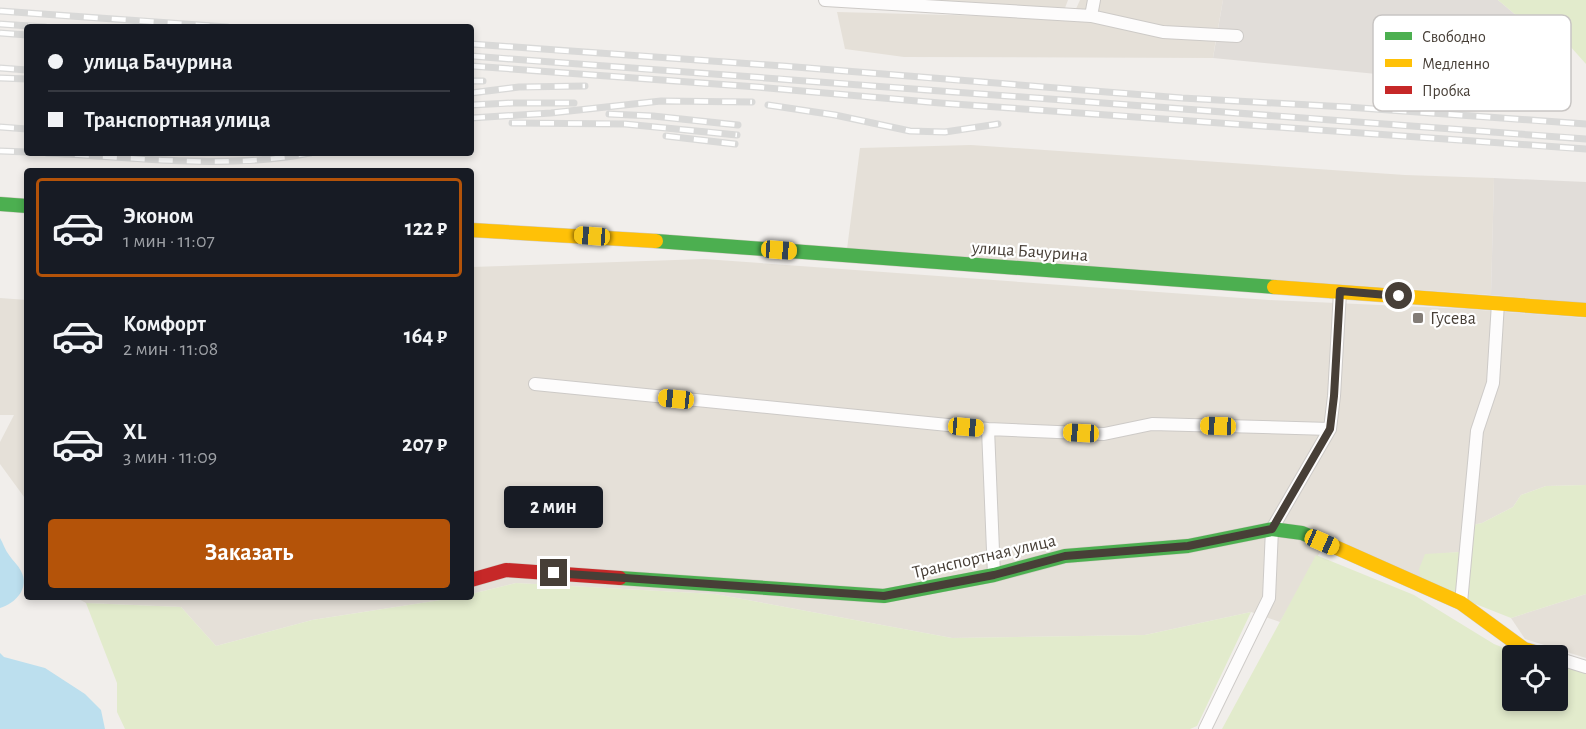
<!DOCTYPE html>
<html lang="ru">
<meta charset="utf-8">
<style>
:root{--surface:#171b24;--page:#20242c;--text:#f1f3f6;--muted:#9ea1a6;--line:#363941;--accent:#b45309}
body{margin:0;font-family:"Alegreya Sans",sans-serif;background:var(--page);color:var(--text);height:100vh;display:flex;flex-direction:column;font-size:22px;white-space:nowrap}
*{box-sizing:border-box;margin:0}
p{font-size:20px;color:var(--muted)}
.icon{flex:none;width:33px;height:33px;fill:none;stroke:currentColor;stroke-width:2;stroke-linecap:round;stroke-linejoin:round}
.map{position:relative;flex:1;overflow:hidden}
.sheet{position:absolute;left:24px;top:168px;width:450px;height:432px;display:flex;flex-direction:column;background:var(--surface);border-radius:6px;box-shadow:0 3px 9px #0003}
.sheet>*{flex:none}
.banner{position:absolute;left:24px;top:24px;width:450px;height:132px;border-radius:6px;box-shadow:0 3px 9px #0003;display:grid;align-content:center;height:132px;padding:0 24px;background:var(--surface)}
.tools{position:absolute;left:1502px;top:645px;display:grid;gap:12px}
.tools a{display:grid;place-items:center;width:66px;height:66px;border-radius:6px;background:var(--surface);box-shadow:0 3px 9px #0003;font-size:30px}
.end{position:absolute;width:27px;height:27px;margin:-14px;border:8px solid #473f37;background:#fff;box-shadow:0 0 0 3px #fff}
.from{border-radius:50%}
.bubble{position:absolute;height:42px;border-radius:6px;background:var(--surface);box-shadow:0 3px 9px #0003;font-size:20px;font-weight:600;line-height:42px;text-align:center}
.car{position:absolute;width:18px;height:36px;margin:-18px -9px;border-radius:8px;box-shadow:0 0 4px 2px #0007;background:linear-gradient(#f5c518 24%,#345 0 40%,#f5c518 0 76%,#345 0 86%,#f5c518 0)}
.banner b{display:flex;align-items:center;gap:21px;height:57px;font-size:22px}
.banner b+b{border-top:2px solid var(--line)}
.banner i{width:15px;height:15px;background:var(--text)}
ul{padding:10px 0 0;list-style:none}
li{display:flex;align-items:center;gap:18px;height:99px;margin:0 12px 9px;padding:0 12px;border:3px solid transparent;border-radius:6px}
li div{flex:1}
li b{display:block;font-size:22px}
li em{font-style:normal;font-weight:600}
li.selected{border-color:var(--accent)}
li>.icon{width:54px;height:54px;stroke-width:1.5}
.action{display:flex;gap:12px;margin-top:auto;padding:12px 24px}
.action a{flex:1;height:69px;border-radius:6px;background:var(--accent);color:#fff;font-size:24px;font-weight:600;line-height:69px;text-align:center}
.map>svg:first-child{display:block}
.residential{fill:#e5e0d8}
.industrial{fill:#e1ddd9}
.green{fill:#e2ebcc}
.water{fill:#bcdfee}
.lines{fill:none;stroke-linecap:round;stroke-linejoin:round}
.street-casing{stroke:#cdcac7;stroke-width:14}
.fast-casing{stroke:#d0cbc2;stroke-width:15}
.slow-casing{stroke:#d0cbc2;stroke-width:15}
.jam-casing{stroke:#d0cbc2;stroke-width:15}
.street{stroke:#fdfcfc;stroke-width:12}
.fast{stroke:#4caf50;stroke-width:14}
.slow{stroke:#ffc107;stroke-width:14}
.jam{stroke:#c62828;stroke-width:14}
.rail-casing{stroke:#d9d9d8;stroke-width:7}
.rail{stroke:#fff;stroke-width:4.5;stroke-dasharray:14;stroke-linecap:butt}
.route{stroke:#473f37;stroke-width:8}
.poi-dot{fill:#827c76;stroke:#fff;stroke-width:2}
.labels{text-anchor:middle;stroke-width:4.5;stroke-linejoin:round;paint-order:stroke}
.street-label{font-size:18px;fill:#473f37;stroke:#fff}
.poi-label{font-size:18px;fill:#473f37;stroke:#fff;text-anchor:start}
.key{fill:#fff;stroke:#c8c5c3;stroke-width:1.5}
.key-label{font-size:16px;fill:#473f37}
</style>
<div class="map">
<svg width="1586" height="729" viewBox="0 0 1586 729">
<rect width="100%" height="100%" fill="#f1eeeb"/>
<path class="residential" d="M928 0H1068L1065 8Z
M1080 0H1223L1218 28 1162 27 1075 11Z
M837 12 1067 18 1161 36 1216 38 1213 58 904 57 845 49Z
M971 145 1405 175 1494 178 1491 295 847 249 860 148Z
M704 259 1269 300 1467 309 1586 318V485L1546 486 1521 495 1513 507 1482 523 1473 525 1459 552 1425 555 1421 579 1327 540 1280 622 1251 612 1145 635 952 638 715 594 516 583 471 594V267Z
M0 298 27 300V501L0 464V442L14 415H0Z
M1586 594V658L1525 639 1511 618Z
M75 597H460L312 620 216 646 181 607 86 603Z"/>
<path class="industrial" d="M1223 0H1498L1517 16 1561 36 1559 92 1213 58Z
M1494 178 1586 182V303L1491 295Z"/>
<path class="green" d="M1498 0H1586V64L1561 36 1517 16Z
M1586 485V594L1511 618 1468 601 1473 525 1482 523 1513 507 1521 495 1546 486Z
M1459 552 1457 596 1421 579 1419 569 1425 554Z
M1316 555 1414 595 1494 644 1522 655 1512 656V700H1557V667L1586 672V729H1222Z
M516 583 715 594 952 638 1145 635 1251 612 1197 726 1190 729H125L117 712V683L86 603 181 607 216 646 312 620 460 597H471V594Z"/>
<path class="water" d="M0 538C3 543 5 550 9 555 13 561 18 565 21 571 30 588 16 603 0 608Z
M0 653 4 657 45 668 85 694 101 710 105 729H0Z"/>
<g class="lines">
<g class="street-casing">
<path id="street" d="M825 0 1091 16 1163 32 1237 36
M1091 16 1094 0
M535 384 988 429 1104 434 1152 424 1330 429
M988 429 994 575
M1461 603 1477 431 1493 383 1498 303
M1557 658 1586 667
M1205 729 1269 598 1272 529 1330 429 1334 396 1340 292"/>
</g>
<g class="fast-casing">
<path id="fast" d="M0 204 27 206
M656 241 1274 287
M620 578 884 596 994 575 1065 556 1188 546 1272 529 1302 533 1326 543"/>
</g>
<g class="slow-casing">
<path id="slow" d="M471 230 656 241
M1274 287 1586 310
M1326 543 1461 603 1524 649 1547 656"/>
</g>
<g class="jam-casing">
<path id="jam" d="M471 580 506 570 620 578"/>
</g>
<use href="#street" class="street"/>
<use href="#fast" class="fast"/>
<use href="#slow" class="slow"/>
<use href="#jam" class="jam"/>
<g class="rail-casing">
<path id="rail" d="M0 11 227 27
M0 24 45 27
M0 33 27 35
M471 44 783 66 1182 98 1347 107 1586 124
M471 56 1586 139
M471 66 757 87 940 103 1586 149
M0 68 27 70
M0 78 27 79
M471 81H483
M471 93 519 87 585 86
M471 105 512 103H574
M768 105 835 115 910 131 945 132 998 124
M609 114 653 116 738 125
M471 118 551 113 661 101 752 102
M512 123 625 124 737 135
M0 127 27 129
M666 136 735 144
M0 151 27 152
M47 153C132 157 227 170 310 153"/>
</g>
<use href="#rail" class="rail"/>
</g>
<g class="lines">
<path class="route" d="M554 573 884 596 994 575 1065 556 1188 546 1272 529 1330 429 1334 396 1340 291 1399 296"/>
</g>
<rect class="poi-dot" x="1412" y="312" width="12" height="12" rx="3"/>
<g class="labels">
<g class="street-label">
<text transform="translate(1030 251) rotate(4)" y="6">улица Бачурина</text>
<text transform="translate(984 556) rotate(-13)" y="6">Транспортная улица</text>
</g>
<g class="poi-label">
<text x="1430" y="324">Гусева</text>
</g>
</g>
<rect x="1373" y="15" width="198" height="96" rx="9" class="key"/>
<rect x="1385" y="32" width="27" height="8" fill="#4caf50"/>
<rect x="1385" y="59" width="27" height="8" fill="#ffc107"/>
<rect x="1385" y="86" width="27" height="8" fill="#c62828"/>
<g class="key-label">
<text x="1422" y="42">Свободно</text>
<text x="1422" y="69">Медленно</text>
<text x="1422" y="96">Пробка</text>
</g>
</svg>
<div class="tools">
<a><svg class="icon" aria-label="locate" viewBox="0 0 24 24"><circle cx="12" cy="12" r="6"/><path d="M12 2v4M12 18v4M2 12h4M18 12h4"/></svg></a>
</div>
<i class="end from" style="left:1399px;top:296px"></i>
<i class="end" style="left:554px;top:573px"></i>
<div class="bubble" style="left:504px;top:486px;width:99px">2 мин</div>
<i class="car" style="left:592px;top:236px;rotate:274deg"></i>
<i class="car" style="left:779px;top:250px;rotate:94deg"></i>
<i class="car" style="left:676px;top:399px;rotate:276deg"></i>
<i class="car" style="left:1218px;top:426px;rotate:272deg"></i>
<i class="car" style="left:966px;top:427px;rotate:95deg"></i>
<i class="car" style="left:1081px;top:433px;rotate:273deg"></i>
<i class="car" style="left:1322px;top:542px;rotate:114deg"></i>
<div class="banner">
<b><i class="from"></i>улица Бачурина</b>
<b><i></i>Транспортная улица</b>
</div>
<section class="sheet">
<ul>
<li class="selected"><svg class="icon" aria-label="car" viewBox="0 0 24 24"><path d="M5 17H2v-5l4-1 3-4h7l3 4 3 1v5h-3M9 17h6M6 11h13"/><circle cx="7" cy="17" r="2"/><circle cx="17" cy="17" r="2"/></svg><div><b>Эконом</b><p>1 мин · 11:07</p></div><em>122 ₽</em></li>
<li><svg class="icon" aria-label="car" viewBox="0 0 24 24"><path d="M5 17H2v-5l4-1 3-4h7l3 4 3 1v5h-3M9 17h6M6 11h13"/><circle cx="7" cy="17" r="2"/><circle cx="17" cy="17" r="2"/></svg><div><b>Комфорт</b><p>2 мин · 11:08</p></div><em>164 ₽</em></li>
<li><svg class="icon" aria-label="car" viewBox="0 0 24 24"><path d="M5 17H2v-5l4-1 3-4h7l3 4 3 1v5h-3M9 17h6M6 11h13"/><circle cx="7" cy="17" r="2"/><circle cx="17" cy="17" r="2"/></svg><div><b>XL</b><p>3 мин · 11:09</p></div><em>207 ₽</em></li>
</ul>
<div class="action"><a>Заказать</a></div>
</section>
</div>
